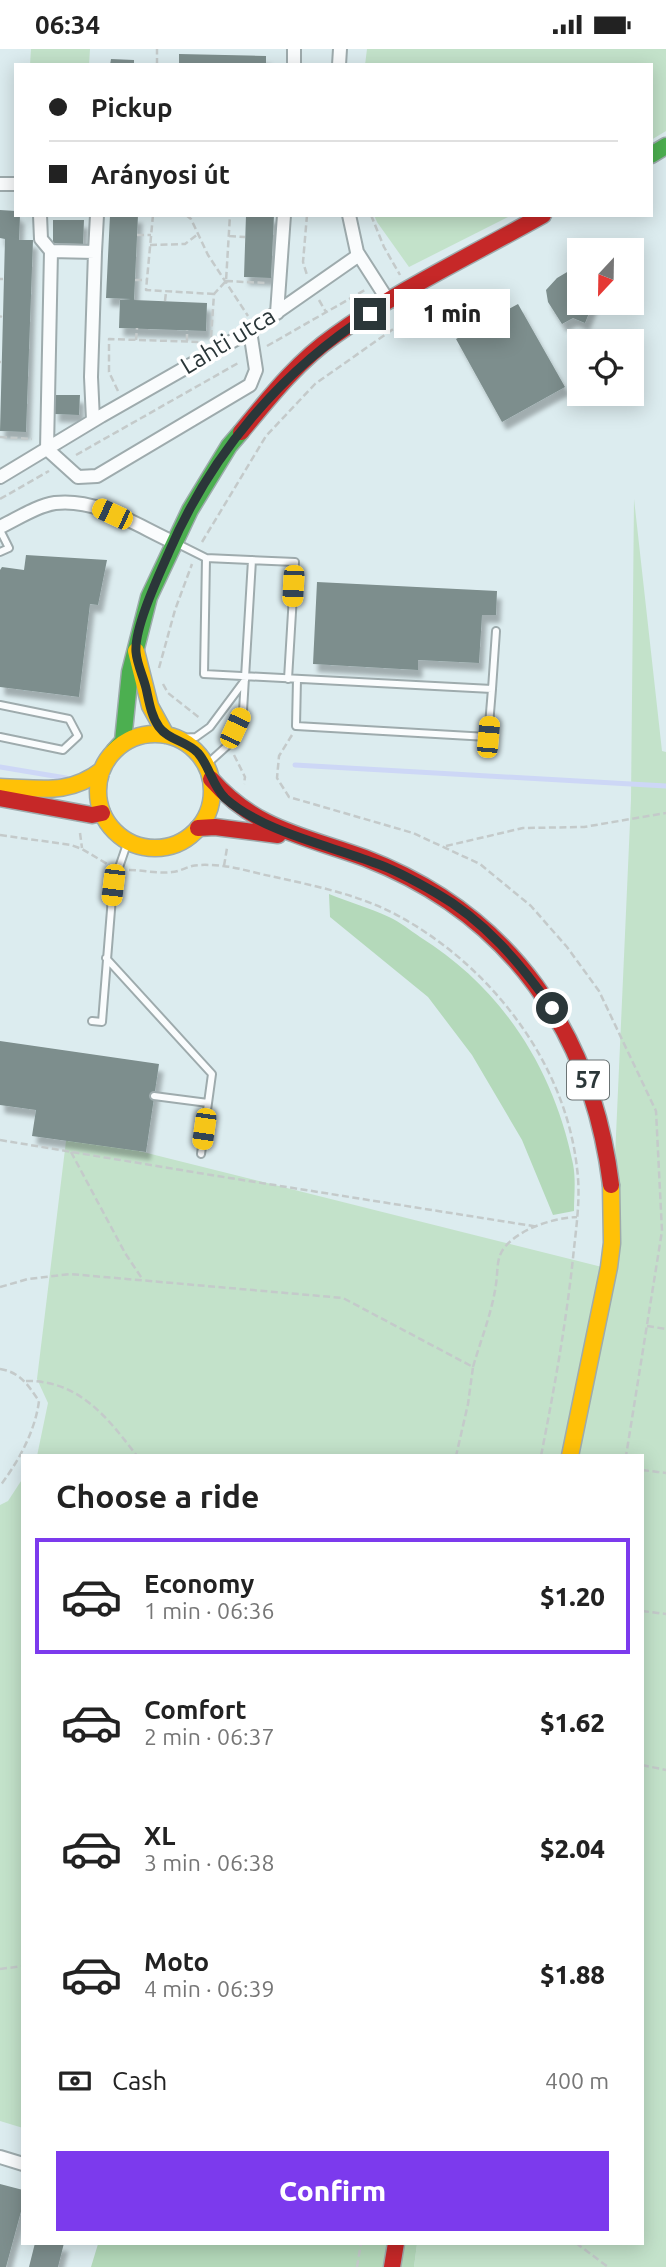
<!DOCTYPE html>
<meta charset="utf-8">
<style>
:root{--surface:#fff;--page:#f2f2f2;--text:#222;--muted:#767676;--line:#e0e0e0;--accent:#7c3aed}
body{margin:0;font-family:Ubuntu,sans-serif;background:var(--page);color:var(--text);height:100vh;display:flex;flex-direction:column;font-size:26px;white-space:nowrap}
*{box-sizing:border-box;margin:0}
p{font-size:23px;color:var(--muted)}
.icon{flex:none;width:38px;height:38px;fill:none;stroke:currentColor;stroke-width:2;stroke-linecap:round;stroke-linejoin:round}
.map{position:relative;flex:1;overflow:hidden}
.panel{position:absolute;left:21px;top:1405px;width:623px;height:791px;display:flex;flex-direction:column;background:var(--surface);border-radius:0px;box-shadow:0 4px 18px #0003}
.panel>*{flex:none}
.guide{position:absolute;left:14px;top:14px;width:639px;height:154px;border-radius:0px;box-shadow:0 4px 18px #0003;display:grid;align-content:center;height:154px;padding:0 35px;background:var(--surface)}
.needle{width:46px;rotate:202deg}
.fabs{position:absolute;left:567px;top:189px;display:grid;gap:14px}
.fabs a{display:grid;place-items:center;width:77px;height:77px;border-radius:0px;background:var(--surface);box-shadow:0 4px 18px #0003;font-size:35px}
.end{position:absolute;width:32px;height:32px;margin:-16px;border:9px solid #2b3739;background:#fff;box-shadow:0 0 0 4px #fff}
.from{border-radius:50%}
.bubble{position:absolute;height:49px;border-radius:0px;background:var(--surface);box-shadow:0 4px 18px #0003;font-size:23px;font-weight:800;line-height:49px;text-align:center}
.car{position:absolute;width:21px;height:42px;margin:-21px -10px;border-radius:9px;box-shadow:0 0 5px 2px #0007;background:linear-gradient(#f5c518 24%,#345 0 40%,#f5c518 0 76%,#345 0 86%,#f5c518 0)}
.guide b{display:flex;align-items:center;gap:24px;height:66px;font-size:26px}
.guide b+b{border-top:2px solid var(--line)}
.guide i{width:18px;height:18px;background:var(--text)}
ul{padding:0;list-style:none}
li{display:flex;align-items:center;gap:21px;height:116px;margin:0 14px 10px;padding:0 21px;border:4px solid transparent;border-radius:0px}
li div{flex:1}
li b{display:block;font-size:26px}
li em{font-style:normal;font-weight:800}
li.selected{border-color:var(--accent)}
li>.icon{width:63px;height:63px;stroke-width:1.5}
h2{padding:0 35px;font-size:32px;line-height:84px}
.pay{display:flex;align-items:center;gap:18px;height:77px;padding:0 35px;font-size:26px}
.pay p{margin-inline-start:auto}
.action{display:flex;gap:14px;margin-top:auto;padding:14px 35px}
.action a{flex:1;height:80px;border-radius:0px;background:var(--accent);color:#fff;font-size:28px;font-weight:800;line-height:80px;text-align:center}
.status{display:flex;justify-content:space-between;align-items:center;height:49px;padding:0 35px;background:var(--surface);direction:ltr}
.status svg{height:19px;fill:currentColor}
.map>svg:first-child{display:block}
.green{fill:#c3e2ca}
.forest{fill:#b4d9ba}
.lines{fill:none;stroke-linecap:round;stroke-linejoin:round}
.stream{stroke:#cdd7f6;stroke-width:5}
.building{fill:#7d8e8d;filter:url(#shadow)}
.lane-casing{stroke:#9eabad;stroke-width:10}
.street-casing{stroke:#9eabad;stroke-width:16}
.fast-casing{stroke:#9eabad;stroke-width:19}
.slow-casing{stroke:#9eabad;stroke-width:19}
.jam-casing{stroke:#9eabad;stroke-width:19}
.path{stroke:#c4caca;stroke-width:2.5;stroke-dasharray:7 3.5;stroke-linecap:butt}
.lane{stroke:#fafcfd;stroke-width:6}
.street{stroke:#fafcfd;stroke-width:12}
.fast{stroke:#4caf50;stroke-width:16}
.slow{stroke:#ffc107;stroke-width:16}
.jam{stroke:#c62828;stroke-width:16}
.route{stroke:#2b3739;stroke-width:9}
.labels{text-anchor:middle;stroke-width:7;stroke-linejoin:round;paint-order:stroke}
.shield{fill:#fff;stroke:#6b7374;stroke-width:2}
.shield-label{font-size:23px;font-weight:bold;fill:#2b3739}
.street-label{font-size:24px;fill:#2b3739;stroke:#fff}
</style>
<div class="status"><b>06:34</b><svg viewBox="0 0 49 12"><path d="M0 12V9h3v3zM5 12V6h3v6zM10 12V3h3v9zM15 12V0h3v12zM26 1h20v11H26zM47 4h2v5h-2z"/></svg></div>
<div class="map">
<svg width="666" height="2218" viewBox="0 0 666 2218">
<defs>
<filter id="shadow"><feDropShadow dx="4.5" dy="8" stdDeviation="2" flood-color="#0004"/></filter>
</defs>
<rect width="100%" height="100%" fill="#dcecef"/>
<path class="green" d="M31 0H90L89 16H30Z
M367 0H666V82L651 91V16H365Z
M374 166H512L409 218 377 173Z
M634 450 662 702 666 703V2218H414L417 2195 642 2194V1407H37L48 1354 37 1330 67 1084 610 1220 631 751Z
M23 1429V2079L0 2072V1456L8 1452Z"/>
<path class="forest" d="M329 845C349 853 370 859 389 868 400 873 410 881 420 888 502 939 554 1020 573 1115 576 1130 574 1147 574 1162L553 1166 522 1091 472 1006 428 948 330 868Z
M98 2195H417L414 2218H91Z"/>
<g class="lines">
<path class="stream" d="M295 716 666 737
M0 718 66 729"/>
</g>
<path class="building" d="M179 5 266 7V16H179Z
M111 10 134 11V16H110Z
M0 161 16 162V166H20L19 191H33L26 383 0 382 5 190 0 189Z
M110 166H138L134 251 207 254 206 282 119 279 120 251 131 250 106 249Z
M246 166H274L271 229 244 228Z
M53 171H84L83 195 53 194Z
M579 216V254H593L585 274 573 269 562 275 548 253 546 241 557 229Z
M518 255 565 338 502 373 456 290 469 283 465 276 502 256 505 262Z
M55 346H80L79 366 54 365Z
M26 506 107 511 98 556 90 555 79 648 0 638V521L2 518 24 521Z
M317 533 497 542 496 566H482L479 614 418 611V621L313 615Z
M0 992 159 1015 146 1103 32 1087 36 1061 0 1056Z
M0 2135 23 2141V2155L6 2218H0Z
M35 2194H64L58 2218H29Z"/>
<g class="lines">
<g class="lane-casing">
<path id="lane" d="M0 481 9 499 0 503
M178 495 206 509 295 513 288 630
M206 509 204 625 492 640 488 688 296 677 297 630
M492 640 496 582
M0 656 69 670 78 687 63 701 0 688
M176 689 196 688 210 678 245 631
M206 716 227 697 243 662 252 511
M106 909 212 1025 201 1105
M92 972 102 973 113 836 128 792
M154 1047 208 1054"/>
</g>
<g class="street-casing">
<path id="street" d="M294 0V16
M339 16 340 0
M0 135H16
M40 166 41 190 51 202 95 203 91 328 93 371
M349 166 357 203 389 253
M51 202 47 400 78 428 97 427 250 336 256 321 250 282
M95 203 97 166
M277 264 284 166
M0 428 101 367 250 282 359 206
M0 478C17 470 36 457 55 454 97 449 136 476 173 493
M0 2108 23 2115"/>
</g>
<g class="fast-casing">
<path id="fast" d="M651 106 666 97
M114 702 123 692 130 623 149 548 190 461 229 397 241 383"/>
</g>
<g class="slow-casing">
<path id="slow" d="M136 602 150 657 166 686
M98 742a57 57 0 1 1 114 0a57 57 0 1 1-114 0Z
M0 738C40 739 68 747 102 721
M570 1407 609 1218 612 1194 611 1136"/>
</g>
<g class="jam-casing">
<path id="jam" d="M241 383C269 349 297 313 334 287 398 241 474 205 543 166
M211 730C256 781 305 787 365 809 511 865 592 984 611 1136
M0 749 92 766 102 764
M198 779 215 778 278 786
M392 2218 396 2194"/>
</g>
<path class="path" d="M157 16V0
M153 166 146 241 214 245
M186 166 191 170 208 206 248 267
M307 166 303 213 307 226
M371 166 384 198 400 226
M137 186H151
M229 187 245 188
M150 196 185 195 198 185
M0 230H3
M135 231H147
M226 232 265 234
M319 251 326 263
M165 252 166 243
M0 267 2 268
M211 288 214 245 226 232 230 166
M136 291 137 279
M187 292V281
M267 297 365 241
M0 313H1
M118 342 109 323V290L202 293
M0 388 32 390
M76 406 240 313
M0 450 49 422
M202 493 266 387 315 335 416 264 414 257
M159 619 175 561 192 515
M163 635 168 644 201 670
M292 686 279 707 277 729 289 748 413 784 480 815 531 857 567 898 599 942 656 1062 662 1182 626 1407
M234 706 245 728 244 735
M80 784 82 799
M0 786 71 796 82 800 109 816
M446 797 523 779 584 778 666 764
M224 817 227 799
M129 821C143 821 158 825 172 823 178 823 185 819 192 817 201 815 214 816 223 817 241 819 258 825 275 828 315 837 355 845 391 863 487 912 565 1011 577 1119 581 1149 576 1179 573 1209 566 1275 554 1341 541 1407
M0 1091 211 1126 539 1178
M71 1103 125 1204 143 1231
M0 1238 28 1230 70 1225 343 1249 473 1318 468 1355 456 1407
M647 1277 666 1280
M473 1318C481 1290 492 1264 496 1235 498 1223 496 1209 504 1199 520 1179 554 1169 577 1168
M0 1320C20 1323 28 1336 39 1352 35 1383 18 1413 0 1437
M26 1332C79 1331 108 1369 137 1407
M642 1421 666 1424
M642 1562 666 1565
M642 1716 666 1721
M0 1920 23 1917
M576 2194 608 2218
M357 2218 361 2194"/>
<use href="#lane" class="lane"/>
<use href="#street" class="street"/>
<use href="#fast" class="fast"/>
<use href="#slow" class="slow"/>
<use href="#jam" class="jam"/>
</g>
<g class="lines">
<path class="route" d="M370 265C281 322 211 405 169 503 159 526 134 579 136 603 137 615 143 627 146 639 149 652 151 667 159 678 168 691 187 692 198 704 210 718 212 736 225 749 263 783 328 796 375 814 396 821 417 833 436 844 484 871 521 915 552 959"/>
</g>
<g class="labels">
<rect class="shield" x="567" y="1011.5" width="42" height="39" rx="5"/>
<g class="shield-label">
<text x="588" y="1039">57</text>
</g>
<g class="street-label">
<text transform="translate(228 292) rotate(-31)" y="8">Lahti utca</text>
</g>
</g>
</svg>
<div class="fabs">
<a><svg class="needle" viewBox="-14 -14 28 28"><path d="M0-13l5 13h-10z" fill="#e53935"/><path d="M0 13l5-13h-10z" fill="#767676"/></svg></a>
<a><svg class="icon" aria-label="locate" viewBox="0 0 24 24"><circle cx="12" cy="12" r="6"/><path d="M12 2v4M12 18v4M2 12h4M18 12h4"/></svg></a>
</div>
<i class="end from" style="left:552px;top:959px"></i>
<i class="end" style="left:370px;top:265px"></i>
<div class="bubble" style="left:394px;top:240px;width:116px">1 min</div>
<i class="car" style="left:112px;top:465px;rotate:295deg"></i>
<i class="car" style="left:293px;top:537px;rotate:183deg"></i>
<i class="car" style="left:235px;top:679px;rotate:25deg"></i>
<i class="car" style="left:488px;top:688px;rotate:5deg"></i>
<i class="car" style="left:113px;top:836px;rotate:187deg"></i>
<i class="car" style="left:204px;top:1080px;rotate:188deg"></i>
<div class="guide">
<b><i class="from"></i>Pickup</b>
<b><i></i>Arányosi út</b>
</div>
<section class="panel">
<h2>Choose a ride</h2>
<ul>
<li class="selected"><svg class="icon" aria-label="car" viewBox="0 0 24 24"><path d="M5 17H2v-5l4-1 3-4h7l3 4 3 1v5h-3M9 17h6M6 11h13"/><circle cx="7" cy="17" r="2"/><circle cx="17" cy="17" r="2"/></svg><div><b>Economy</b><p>1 min · 06:36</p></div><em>$1.20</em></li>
<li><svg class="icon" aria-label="car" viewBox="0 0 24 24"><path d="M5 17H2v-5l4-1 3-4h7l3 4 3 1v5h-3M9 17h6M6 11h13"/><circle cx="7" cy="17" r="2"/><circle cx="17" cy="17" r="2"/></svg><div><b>Comfort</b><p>2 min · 06:37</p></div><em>$1.62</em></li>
<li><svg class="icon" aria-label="car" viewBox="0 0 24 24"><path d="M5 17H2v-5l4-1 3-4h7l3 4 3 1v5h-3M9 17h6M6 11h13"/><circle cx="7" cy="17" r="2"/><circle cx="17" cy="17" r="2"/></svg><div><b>XL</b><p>3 min · 06:38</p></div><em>$2.04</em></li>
<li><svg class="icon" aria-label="car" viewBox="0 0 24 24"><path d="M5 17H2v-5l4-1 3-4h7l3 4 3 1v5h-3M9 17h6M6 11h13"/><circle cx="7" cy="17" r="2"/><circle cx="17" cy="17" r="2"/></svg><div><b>Moto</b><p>4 min · 06:39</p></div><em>$1.88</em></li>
</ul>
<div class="pay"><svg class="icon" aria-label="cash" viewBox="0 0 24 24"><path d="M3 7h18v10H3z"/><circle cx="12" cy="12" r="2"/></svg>Cash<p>400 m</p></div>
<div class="action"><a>Confirm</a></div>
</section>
</div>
